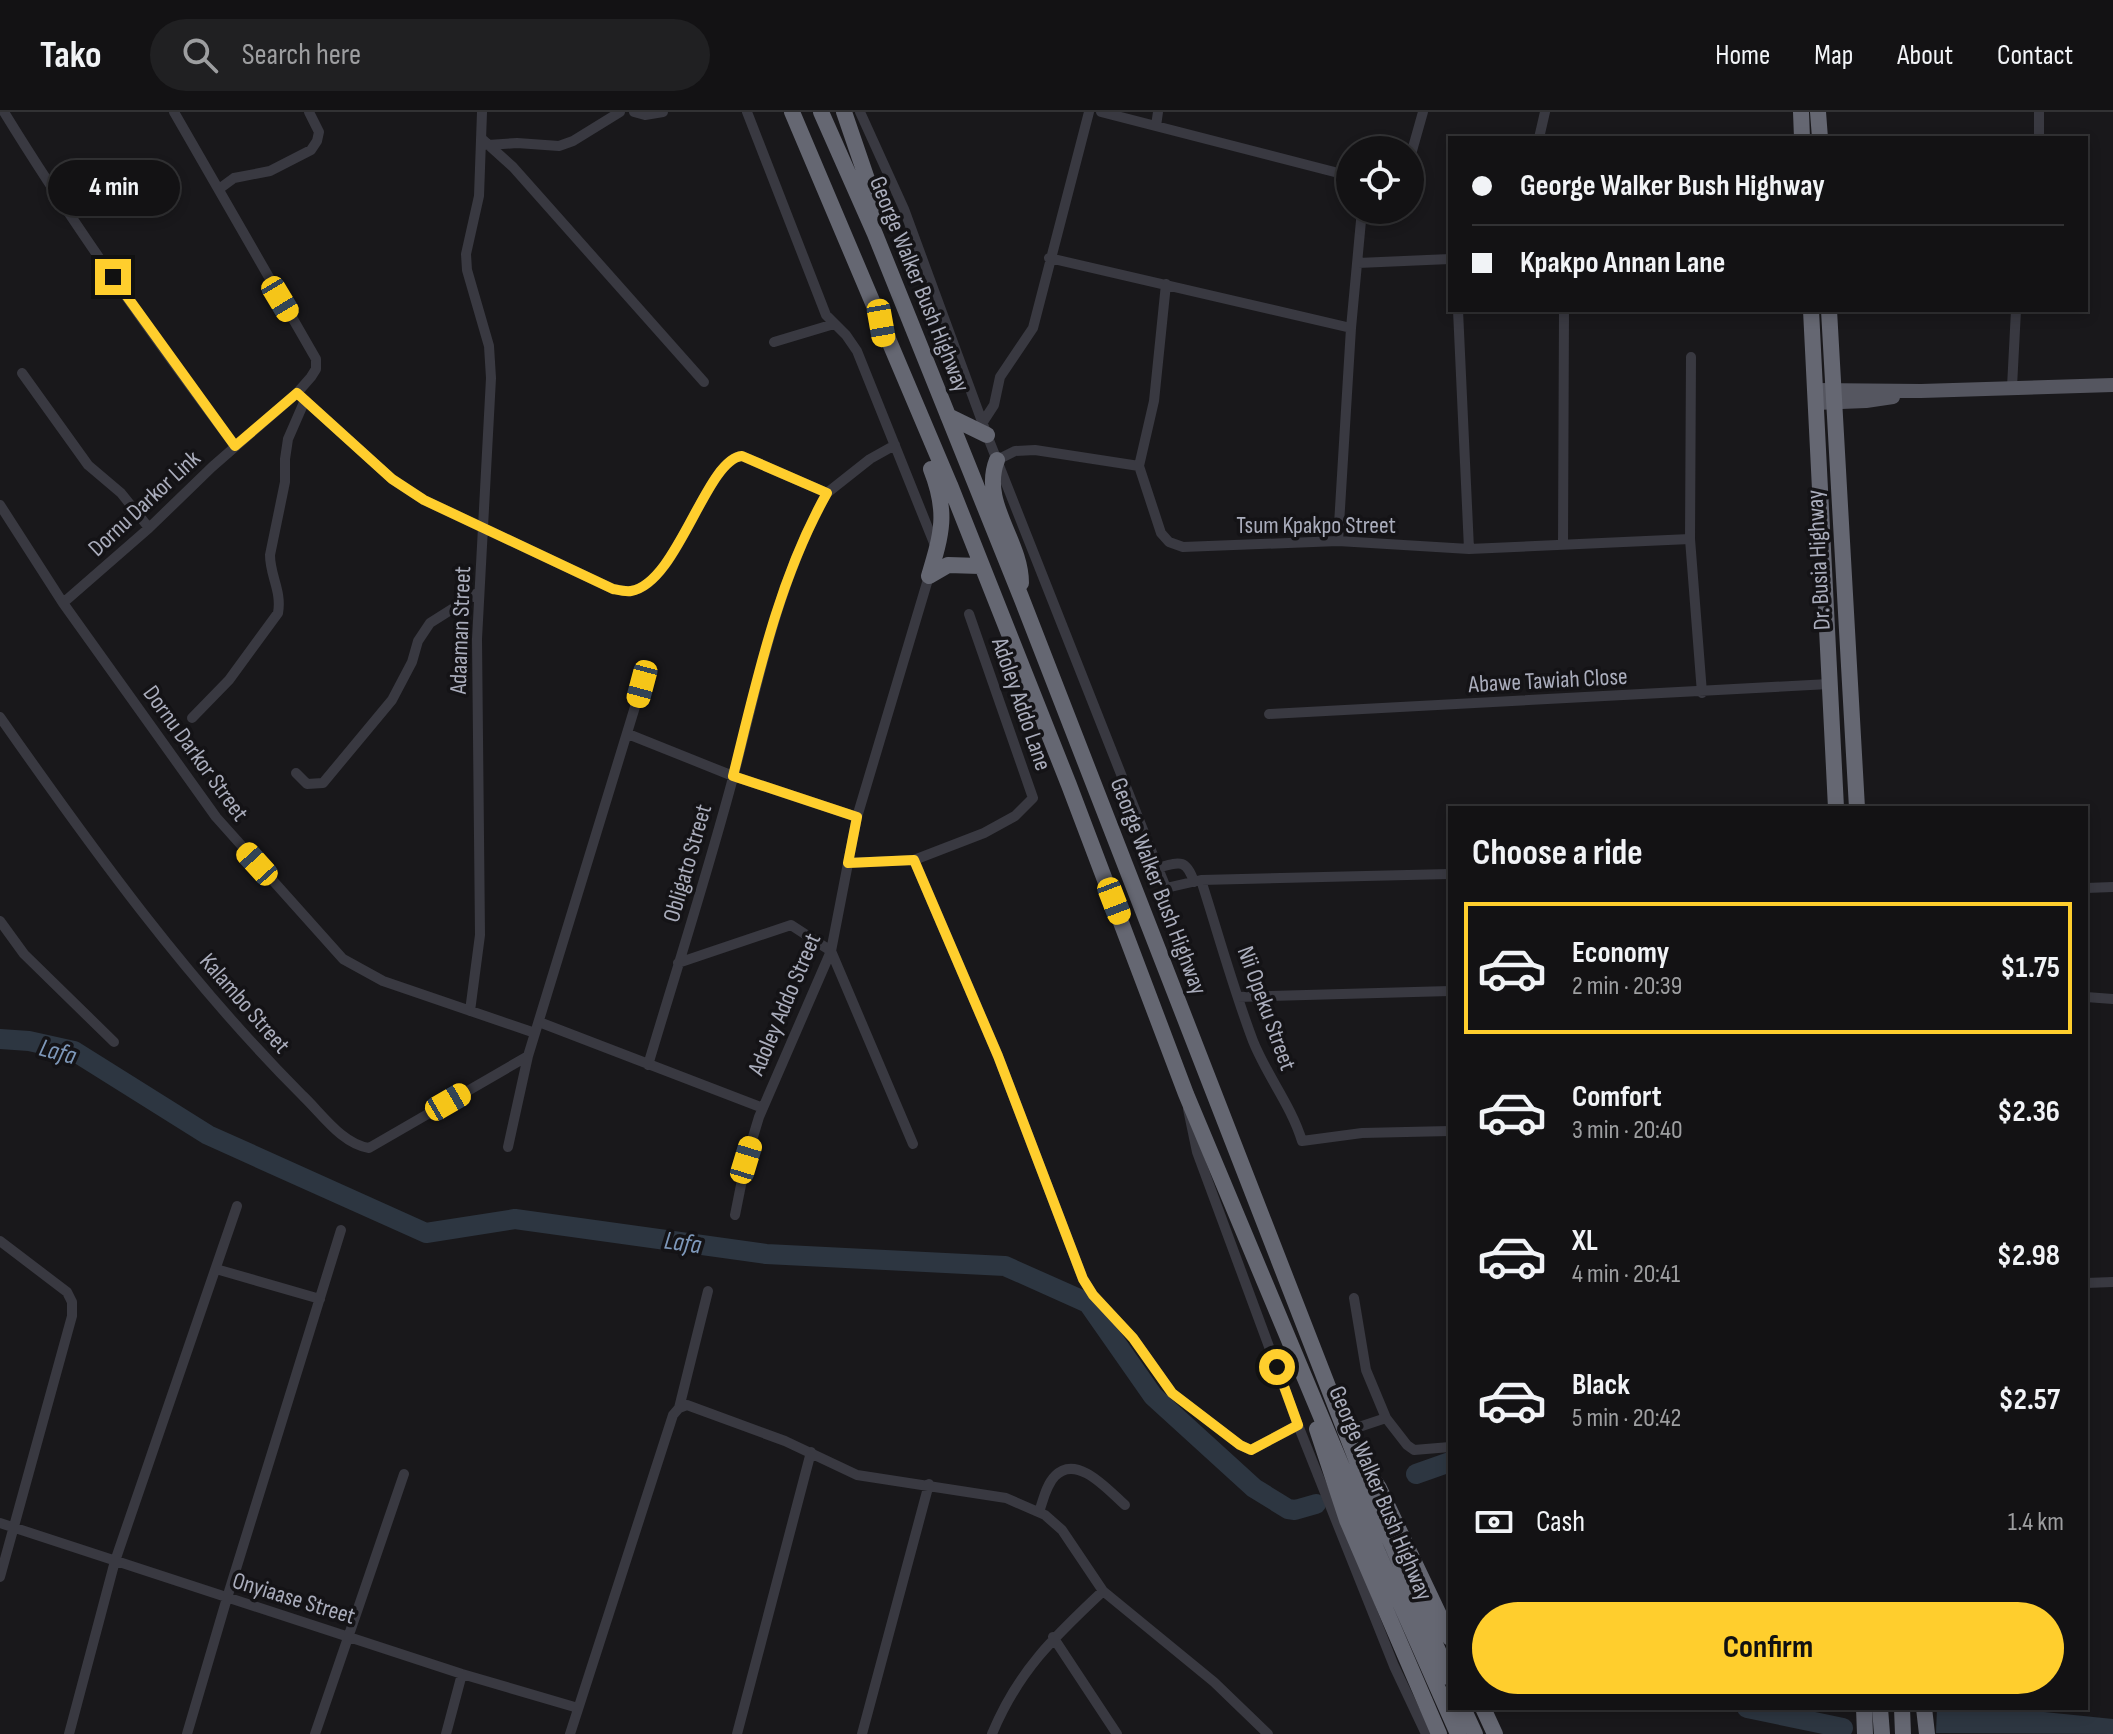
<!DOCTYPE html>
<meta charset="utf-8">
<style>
:root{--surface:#131214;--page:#202022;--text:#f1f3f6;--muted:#9d9ea0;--line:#323234;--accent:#ffce2d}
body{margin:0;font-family:"Sofia Sans Condensed",sans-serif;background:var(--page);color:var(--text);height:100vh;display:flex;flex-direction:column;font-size:30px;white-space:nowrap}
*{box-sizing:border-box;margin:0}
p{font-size:26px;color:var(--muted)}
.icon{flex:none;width:44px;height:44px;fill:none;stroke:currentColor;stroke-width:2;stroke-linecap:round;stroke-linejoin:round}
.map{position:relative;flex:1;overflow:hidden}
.details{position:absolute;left:1448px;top:694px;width:640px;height:904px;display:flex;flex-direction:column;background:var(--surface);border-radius:0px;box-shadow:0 4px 12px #0003,0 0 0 2px var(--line)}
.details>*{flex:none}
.banner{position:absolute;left:1448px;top:24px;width:640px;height:176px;border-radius:0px;box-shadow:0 4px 12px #0003,0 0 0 2px var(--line);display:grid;align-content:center;height:176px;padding:0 24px;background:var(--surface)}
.fabs{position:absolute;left:1336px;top:24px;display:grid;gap:16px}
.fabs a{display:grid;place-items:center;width:88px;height:88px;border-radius:50%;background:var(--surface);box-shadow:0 4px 12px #0003,0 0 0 2px var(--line);font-size:40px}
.end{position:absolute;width:36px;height:36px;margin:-18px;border:10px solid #ffce2d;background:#111;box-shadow:0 0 0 4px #111}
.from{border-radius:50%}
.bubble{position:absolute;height:56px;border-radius:28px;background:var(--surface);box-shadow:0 4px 12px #0003,0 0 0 2px var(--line);font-size:26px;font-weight:700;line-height:56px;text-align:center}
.car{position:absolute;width:24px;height:48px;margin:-24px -12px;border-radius:10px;box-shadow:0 0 6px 2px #0007;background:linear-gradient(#f5c518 24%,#345 0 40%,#f5c518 0 76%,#345 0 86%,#f5c518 0)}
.banner b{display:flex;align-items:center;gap:28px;height:76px;font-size:30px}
.banner b+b{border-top:2px solid var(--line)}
.banner i{width:20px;height:20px;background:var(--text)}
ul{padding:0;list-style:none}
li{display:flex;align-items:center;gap:24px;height:132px;margin:0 16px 12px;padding:0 8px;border:4px solid transparent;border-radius:0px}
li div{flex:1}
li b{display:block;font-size:30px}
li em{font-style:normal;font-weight:700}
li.selected{border-color:var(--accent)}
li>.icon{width:72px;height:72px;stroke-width:1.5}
h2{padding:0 24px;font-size:36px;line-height:96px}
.pay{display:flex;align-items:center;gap:20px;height:88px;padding:0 24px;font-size:30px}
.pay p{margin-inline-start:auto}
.cta{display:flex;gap:16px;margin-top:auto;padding:16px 24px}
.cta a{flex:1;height:92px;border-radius:48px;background:var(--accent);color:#111;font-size:32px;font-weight:700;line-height:92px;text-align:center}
header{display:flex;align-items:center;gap:48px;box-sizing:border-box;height:112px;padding:0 40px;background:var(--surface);border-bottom:2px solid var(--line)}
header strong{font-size:38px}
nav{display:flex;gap:44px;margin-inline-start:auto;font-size:28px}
.search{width:560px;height:72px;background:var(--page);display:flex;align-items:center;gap:20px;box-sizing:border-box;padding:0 28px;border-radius:44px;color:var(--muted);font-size:30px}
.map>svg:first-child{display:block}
.water{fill:#2d3641}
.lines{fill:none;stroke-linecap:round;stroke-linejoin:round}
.river{stroke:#2d3641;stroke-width:20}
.minor{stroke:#393941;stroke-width:10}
.major{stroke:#555660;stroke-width:14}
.highway{stroke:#656772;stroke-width:16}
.route{stroke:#ffce2d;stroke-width:10}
.labels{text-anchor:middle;stroke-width:7;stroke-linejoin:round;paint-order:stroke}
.street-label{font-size:24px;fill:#aaadbc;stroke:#141316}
.water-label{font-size:26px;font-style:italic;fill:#7e98ba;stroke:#141316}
</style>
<header>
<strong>Tako</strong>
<div class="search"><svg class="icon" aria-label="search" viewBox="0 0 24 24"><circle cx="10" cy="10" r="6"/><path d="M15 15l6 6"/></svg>Search here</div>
<nav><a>Home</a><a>Map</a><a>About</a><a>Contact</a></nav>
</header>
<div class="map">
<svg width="2113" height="1622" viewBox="0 0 2113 1622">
<rect width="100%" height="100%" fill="#19181b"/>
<path class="water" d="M1937 1596H2006L2113 1607V1622L1936 1621Z"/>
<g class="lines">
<path class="river" d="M0 927 29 929 74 939 208 1023 426 1121 515 1107 766 1142 1005 1154 1088 1191 1153 1284 1254 1376 1288 1397 1295 1398 1316 1392
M1416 1362 1450 1350
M1747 1596 1843 1616"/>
<path class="minor" d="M4 0C75 116 154 226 235 334
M634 0 645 3 663 0
M747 0 826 203 846 223 857 239 936 436
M860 0 904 97 987 323 1166 776 1201 768 1450 762
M1101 0 1350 64
M2039 0V26
M1156 14 1158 0
M1539 26 1545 0
M482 27 513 55 704 270
M488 33 517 31 559 34 573 29 620 0
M1410 46 1423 0
M219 77 234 66 270 59 311 38 317 29 319 20 309 0
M1049 146 1351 216
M1358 151 1450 147
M1458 198 1469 437
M774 230 834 212
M1691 245 1690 427 1702 581
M22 261 88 353 121 381 149 416
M2012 275 2016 198
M297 281 392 367 424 388 613 477C618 477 626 480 631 479 678 472 706 347 742 344L827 381 870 347 895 333
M983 310 994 293 1000 265 1033 216 1089 0
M997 348 1015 339 1035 338 1139 354
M1139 354 1161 421 1169 430 1183 435 1338 429 1469 437 1690 427
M1139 354 1154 289 1166 172
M0 393 63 491 216 705 343 847 383 869 535 921
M1338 429 1351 216 1362 98
M1563 433 1564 198
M63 491 149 416 212 355 297 281 311 265 316 257V247L174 0
M1269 602 1829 572
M0 605C93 738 188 869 303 984 322 1002 342 1032 369 1036L528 944
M192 606 229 568 278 501C282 479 270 464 270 443L285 370V347L288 327 305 288
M628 622 733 664 857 705
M296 661 307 672 323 671 392 588 412 550 418 529 430 511 479 480
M914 748 998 944 1083 1167 1093 1183 1133 1226 1172 1281 1240 1333 1251 1338 1298 1313
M848 751 914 748 984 721 1015 704 1033 686 969 502
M1157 756C1179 750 1186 746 1194 770
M1201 768C1218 821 1233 876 1253 929 1267 964 1291 993 1302 1029L1362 1021 1450 1019
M2086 776 2113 775
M0 809 24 842 114 930
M678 851 791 813 831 839 913 1032
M1238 885 1450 879
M2086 885 2113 887
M470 899 480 823 477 527 491 266 489 234 467 158 466 142 479 84 482 0
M539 910 763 996
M648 953C677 856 708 760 734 662 759 566 778 468 827 381
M1188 997 1197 1040 1298 1313 1394 1554 1426 1622
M508 1035 528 944 642 572
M735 1103 746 1048 759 1005 831 839 857 705 929 464
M0 1129 67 1180 72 1190V1204L0 1465
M216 1157 320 1187
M2086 1171 2113 1170
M1354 1186 1366 1258 1386 1306 1407 1333 1414 1338 1450 1335
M679 1296 687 1293 785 1329 857 1363 1006 1386 1045 1403 1062 1418 1103 1479 1214 1570 1268 1622
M1347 1319 1386 1306
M1039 1400C1043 1389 1046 1373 1055 1364 1077 1341 1109 1379 1125 1393
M0 1411 462 1562 578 1596
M1053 1525 1117 1622
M69 1622 115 1449 237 1094
M187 1622 227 1486 341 1118
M315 1622 404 1362
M446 1622 462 1562
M570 1622 673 1303 679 1296 708 1179
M737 1622 811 1340
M862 1622 929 1372
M992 1622C1018 1559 1054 1525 1103 1479"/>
<path class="major" d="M1815 278 1921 279 2113 273
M1816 291 1866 289 1893 285"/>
<path class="highway" d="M792 0 950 373 1069 673 1186 982 1378 1441 1458 1622
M821 0 875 122 1021 485 1369 1380 1450 1566
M844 0 868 70 873 104
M1801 0 1802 26
M1818 0 1820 26
M1811 198 1836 696
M1829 198 1857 696
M948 304 987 323
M997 348C980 391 1021 428 1021 471
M929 464C942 421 948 400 931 357
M929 464 948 453 980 454
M1317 1317 1347 1408 1439 1622
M1367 1358 1379 1376 1450 1526
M1463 1596 1475 1622
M1483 1596 1495 1622
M1864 1596 1865 1622
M1880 1596 1882 1622
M1902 1596 1903 1622
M1924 1596 1927 1622"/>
</g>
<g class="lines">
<path class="route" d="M113 165 235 334 297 281 392 367 424 388 613 477C618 478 626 480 631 479 678 471 706 347 742 344L827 381C778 468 757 568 733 664L857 705 848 751 914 748 998 944 1083 1167 1093 1183 1133 1226 1172 1281 1240 1333 1251 1338 1298 1313 1277 1255"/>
</g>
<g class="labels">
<g class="street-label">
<text transform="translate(920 172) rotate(68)" y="8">George Walker Bush Highway</text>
<text transform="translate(144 391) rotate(-43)" y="8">Dornu Darkor Link</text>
<text x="1316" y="421">Tsum Kpakpo Street</text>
<text transform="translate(1818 448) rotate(-93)" y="8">Dr. Busia Highway</text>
<text transform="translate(460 518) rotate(-88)" y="8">Adaaman Street</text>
<text transform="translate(1548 568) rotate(-3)" y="8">Abawe Tawiah Close</text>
<text transform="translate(1022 592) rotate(71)" y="8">Adoley Addo Lane</text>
<text transform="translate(196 641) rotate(54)" y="8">Dornu Darkor Street</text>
<text transform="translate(687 751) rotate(-74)" y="8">Obligato Street</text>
<text transform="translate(1159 774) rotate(69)" y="8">George Walker Bush Highway</text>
<text transform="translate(245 891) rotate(49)" y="8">Kalambo Street</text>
<text transform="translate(784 892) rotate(-67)" y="8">Adoley Addo Street</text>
<text transform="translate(1267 896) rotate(70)" y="8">Nii Opeku Street</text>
<text transform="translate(1381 1381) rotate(67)" y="8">George Walker Bush Highway</text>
<text transform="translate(294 1486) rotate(17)" y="8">Onyiaase Street</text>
</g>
<g class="water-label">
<text transform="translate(58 939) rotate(15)" y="9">Lafa</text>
<text transform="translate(683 1130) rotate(8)" y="9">Lafa</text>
</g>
</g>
</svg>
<div class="fabs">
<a><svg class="icon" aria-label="locate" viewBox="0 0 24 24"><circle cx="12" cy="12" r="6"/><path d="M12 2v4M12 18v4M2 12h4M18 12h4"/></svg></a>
</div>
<i class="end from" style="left:1277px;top:1255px"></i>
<i class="end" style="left:113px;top:165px"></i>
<div class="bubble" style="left:48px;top:48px;width:132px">4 min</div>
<i class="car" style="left:280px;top:187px;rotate:149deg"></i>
<i class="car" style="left:881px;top:211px;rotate:170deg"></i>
<i class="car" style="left:642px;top:572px;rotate:195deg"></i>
<i class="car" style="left:257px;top:752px;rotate:318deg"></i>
<i class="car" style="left:1114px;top:789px;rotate:159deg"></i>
<i class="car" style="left:448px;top:990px;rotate:60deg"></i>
<i class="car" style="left:746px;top:1048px;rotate:17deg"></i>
<div class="banner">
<b><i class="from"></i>George Walker Bush Highway</b>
<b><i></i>Kpakpo Annan Lane</b>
</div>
<section class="details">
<h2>Choose a ride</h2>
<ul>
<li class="selected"><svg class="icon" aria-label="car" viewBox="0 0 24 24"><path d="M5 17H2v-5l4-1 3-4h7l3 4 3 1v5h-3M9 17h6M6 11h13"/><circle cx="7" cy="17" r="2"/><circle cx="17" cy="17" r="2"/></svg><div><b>Economy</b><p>2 min · 20:39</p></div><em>$1.75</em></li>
<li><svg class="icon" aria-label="car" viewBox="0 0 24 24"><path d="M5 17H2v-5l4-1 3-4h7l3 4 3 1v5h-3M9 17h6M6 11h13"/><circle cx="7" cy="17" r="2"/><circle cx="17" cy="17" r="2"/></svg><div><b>Comfort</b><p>3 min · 20:40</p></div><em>$2.36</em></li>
<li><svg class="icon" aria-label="car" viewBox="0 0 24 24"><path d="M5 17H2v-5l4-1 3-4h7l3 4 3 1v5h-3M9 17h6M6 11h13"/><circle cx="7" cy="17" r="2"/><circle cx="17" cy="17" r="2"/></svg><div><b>XL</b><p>4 min · 20:41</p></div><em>$2.98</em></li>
<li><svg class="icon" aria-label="car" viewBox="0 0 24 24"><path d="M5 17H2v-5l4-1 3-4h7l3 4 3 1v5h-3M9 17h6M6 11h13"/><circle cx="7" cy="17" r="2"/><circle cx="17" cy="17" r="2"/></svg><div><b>Black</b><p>5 min · 20:42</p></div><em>$2.57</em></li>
</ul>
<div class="pay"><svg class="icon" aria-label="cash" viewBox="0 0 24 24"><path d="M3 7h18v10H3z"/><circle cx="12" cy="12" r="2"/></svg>Cash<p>1.4 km</p></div>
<div class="cta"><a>Confirm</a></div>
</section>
</div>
